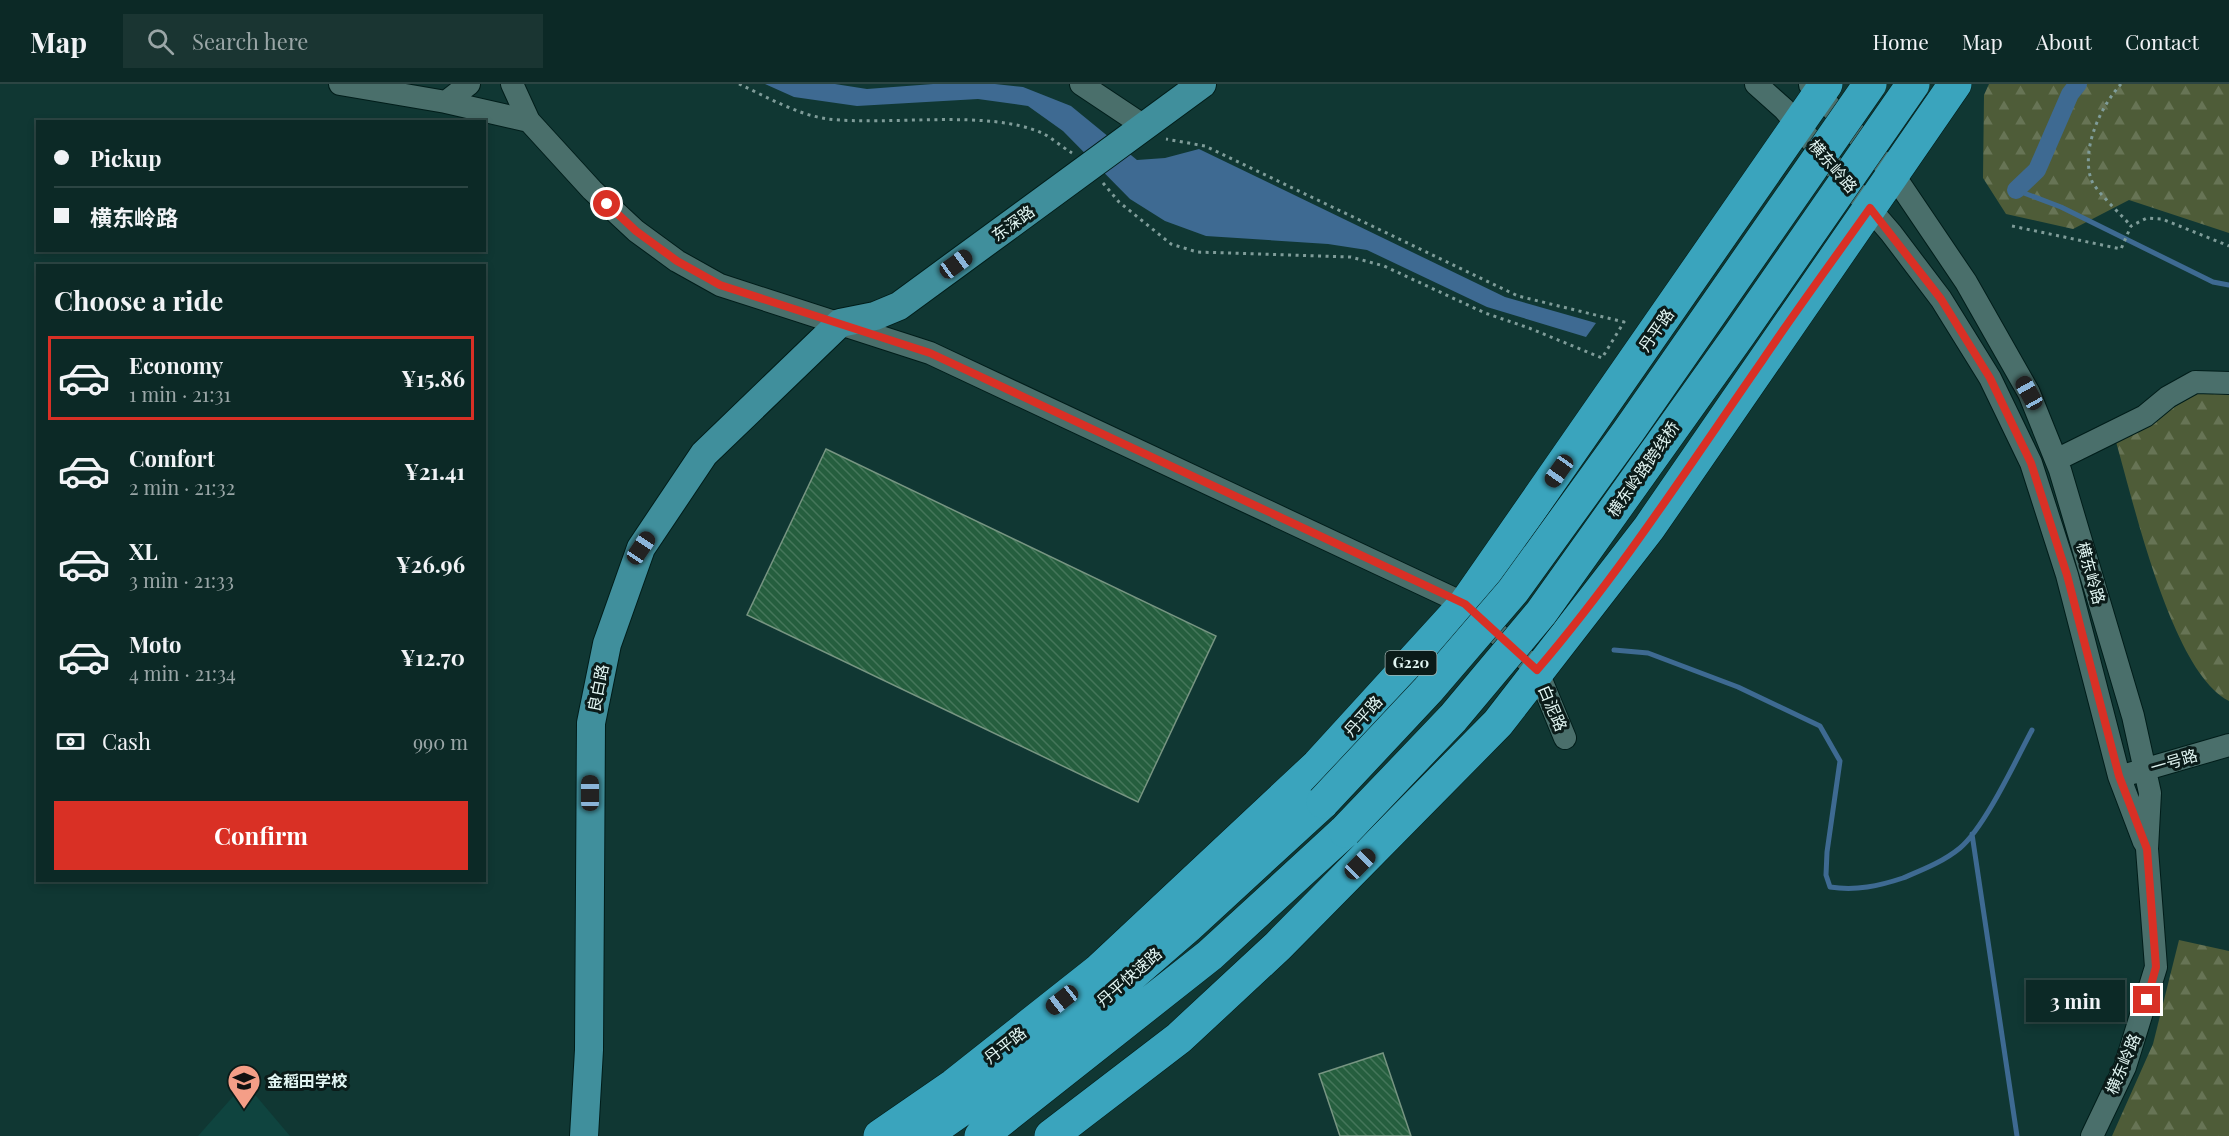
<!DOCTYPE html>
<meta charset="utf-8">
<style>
:root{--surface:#0c2926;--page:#1a3532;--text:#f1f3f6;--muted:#9aa6a7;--line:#2c4543;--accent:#d93025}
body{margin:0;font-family:"Playfair Display","Noto Sans SC",serif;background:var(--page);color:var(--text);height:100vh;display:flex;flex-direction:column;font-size:22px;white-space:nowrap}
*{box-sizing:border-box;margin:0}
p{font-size:20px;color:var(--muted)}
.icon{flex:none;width:33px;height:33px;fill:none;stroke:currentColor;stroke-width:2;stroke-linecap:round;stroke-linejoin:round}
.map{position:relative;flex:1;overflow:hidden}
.panel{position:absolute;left:36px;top:180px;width:450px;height:618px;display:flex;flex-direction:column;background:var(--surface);border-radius:0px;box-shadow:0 3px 9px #0003,0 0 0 2px var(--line)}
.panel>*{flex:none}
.hud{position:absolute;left:36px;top:36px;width:450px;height:132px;border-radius:0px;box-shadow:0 3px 9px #0003,0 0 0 2px var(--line);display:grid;align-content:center;height:132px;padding:0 18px;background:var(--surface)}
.end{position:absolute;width:27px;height:27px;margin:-14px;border:8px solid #d93025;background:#fff;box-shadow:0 0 0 3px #fff}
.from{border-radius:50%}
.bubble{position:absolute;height:42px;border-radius:0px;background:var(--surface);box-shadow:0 3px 9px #0003,0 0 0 2px var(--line);font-size:20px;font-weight:700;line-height:42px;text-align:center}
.car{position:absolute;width:18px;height:36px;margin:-18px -9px;border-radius:8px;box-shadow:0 0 4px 2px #0007;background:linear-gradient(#222 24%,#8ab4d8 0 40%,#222 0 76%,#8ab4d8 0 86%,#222 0)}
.hud b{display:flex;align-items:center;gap:21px;height:57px;font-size:22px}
.hud b+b{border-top:2px solid var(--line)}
.hud i{width:15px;height:15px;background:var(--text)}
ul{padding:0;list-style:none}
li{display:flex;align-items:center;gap:18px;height:84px;margin:0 12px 9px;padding:0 6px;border:3px solid transparent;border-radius:0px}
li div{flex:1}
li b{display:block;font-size:22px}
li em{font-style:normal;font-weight:700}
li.active{border-color:var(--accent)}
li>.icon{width:54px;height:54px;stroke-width:1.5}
h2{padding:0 18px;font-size:27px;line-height:72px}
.pay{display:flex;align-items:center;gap:15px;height:66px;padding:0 18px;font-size:22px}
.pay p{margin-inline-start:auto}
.button{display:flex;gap:12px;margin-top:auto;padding:12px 18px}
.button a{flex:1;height:69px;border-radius:0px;background:var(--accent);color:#fff;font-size:24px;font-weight:700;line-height:69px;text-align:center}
header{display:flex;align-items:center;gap:36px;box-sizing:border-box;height:84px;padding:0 30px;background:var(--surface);border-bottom:2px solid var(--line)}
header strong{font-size:28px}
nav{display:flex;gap:33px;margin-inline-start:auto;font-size:21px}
.search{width:420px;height:54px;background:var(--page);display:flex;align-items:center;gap:15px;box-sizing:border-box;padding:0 21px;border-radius:0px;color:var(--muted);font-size:22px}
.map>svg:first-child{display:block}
.built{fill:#0f443f}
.forest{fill:url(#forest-firs)}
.water{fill:#3e6a92}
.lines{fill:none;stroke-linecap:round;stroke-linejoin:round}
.stream{stroke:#3e6a92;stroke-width:5}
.canal{stroke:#3e6a92;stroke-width:18}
.building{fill:url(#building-back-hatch);stroke:#779582;stroke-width:1.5}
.minor-casing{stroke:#011d1a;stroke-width:24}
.major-casing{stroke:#011d1a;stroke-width:30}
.highway-casing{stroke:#011d1a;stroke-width:34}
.path{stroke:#7f9c99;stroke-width:3;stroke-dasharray:3 4.5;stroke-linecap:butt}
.minor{stroke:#4a6f6b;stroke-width:22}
.major{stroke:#408f9c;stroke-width:28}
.highway{stroke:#3aa4bd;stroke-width:33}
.highway-bridge-casing{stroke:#011d1a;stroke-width:34;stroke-linecap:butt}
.highway-bridge{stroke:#3aa4bd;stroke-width:33}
.route{stroke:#d93025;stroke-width:8}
.labels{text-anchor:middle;stroke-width:6;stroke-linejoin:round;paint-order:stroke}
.shield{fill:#0b1b19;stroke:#a2b4b2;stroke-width:1.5}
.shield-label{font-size:15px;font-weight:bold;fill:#e2f6f3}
.street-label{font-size:16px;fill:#e2f6f3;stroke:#0b1b19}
.poi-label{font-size:16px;font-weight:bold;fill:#e2f6f3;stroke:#0b1b19;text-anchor:start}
</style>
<header>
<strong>Map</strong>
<div class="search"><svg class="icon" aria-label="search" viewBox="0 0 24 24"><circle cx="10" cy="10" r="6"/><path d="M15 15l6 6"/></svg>Search here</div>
<nav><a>Home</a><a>Map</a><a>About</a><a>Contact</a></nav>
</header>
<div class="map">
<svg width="2229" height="1052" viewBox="0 0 2229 1052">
<defs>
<pattern id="forest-firs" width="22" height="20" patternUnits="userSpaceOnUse" patternTransform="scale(1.5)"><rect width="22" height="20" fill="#4e5c38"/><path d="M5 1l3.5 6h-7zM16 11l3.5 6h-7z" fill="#677455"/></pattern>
<pattern id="building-back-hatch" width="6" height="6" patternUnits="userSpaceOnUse" patternTransform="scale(1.5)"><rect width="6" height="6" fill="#255e3e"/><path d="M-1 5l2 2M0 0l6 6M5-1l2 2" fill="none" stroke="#44765a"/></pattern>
</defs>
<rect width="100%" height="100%" fill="#103733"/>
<path class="built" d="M245 999 290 1052H198Z"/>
<path class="forest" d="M1989 0H2229V149L2129 116 2073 145 2006 130 1983 94 1984 11Z
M2227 305 2229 311V617C2172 588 2134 420 2116 358L2196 310Z
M2179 856 2229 867V1052H2112L2153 960Z"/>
<path class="water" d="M765 0H835L867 5 933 0H995L1023 3 1071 22 1137 76 1165 74 1199 65 1505 213 1596 239 1586 253 1487 223 1367 166 1328 160 1206 152 1165 137 1130 115 1063 47 1028 22 978 15 857 22 794 13Z"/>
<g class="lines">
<path class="stream" d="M2016 106 2061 123 2213 198 2229 201
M1614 566 1648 569 1738 603 1820 642 1840 677 1827 768 1826 791 1830 803C1856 807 1879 802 1903 794 1922 786 1943 778 1960 764 1985 743 2016 676 2032 646
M1972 750 2017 1052"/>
<path class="canal" d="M2016 106 2037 86 2070 10 2078 0"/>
</g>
<path class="building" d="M826 365 1216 552 1138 718 747 531Z
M1383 969 1411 1052H1340L1319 990Z"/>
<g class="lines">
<g class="minor-casing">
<path id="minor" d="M340 0 446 18 529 37
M512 0 529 37 592 106 636 147 677 177 720 201 930 269 1465 520 1537 586 1565 654
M1081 0 1144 42
M1756 0 1784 25 1891 149 1941 215 1990 294 2031 379 2067 491 2119 692 2144 758
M1810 1 1893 90 1966 198 2029 309 2060 386 2133 632 2150 709 2147 765 2156 883 2125 983 2092 1052
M446 18 469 0
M2056 376 2145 332 2168 313 2195 298 2229 299
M2129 690 2229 661"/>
</g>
<g class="major-casing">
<path id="major" d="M584 1052 589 966 591 639 607 560 641 464 704 370 840 239 875 232 899 222 1202 0"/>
</g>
<g class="highway-casing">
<path id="highway" d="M880 1052 954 1001 1098 887 1318 681 1465 520 1826 0
M924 1052 1039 971 1187 843 1323 718
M981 1052 1210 871 1345 747
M1051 1052 1179 954 1278 862 1498 639 1649 444 1955 0"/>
</g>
<path class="path" d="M739 0C767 13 798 31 828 35 890 42 989 25 1042 49 1052 54 1062 63 1072 69
M2121 0C2101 22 2081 64 2091 95 2095 107 2122 131 2131 142
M1103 99 1119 118 1171 160 1197 168 1351 173 1384 182 1485 229 1529 244 1602 274 1624 238 1518 212 1205 62 1166 55
M2012 142 2121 165 2131 142 2147 134 2162 135 2229 162"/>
<use href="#minor" class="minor"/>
<use href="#major" class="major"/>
<use href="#highway" class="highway"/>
<g class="highway-bridge-casing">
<path id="highway-bridge" d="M1323 718 1428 606 1513 507 1628 348 1870 0
M1345 747 1453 634 1541 529 1739 251 1913 0"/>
</g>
<use href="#highway-bridge" class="highway-bridge"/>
</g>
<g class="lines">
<path class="route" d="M607 120 636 147 677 177 720 201 930 269 1465 520 1537 586C1620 489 1689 382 1762 277 1797 225 1834 175 1870 124L1941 215 1990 294 2031 379 2067 491 2119 692 2147 765 2156 883 2147 916"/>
</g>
<defs>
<g id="school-pin" transform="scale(1.725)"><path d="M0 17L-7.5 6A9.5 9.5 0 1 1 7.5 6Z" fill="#f49e87" stroke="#0b1b19"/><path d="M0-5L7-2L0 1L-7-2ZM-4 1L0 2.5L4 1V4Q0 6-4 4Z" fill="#111"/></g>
</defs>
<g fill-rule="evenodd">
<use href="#school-pin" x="244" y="997"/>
</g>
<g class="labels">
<rect class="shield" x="1385.5" y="567" width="51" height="24" rx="4.5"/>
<g class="shield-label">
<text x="1411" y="584">G220</text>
</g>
<g class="street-label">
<text transform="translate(1833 82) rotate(49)" y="6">横东岭路</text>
<text transform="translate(1013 139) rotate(-36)" y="6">东深路</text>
<text transform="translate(1656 246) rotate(-55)" y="6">丹平路</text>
<text transform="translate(1643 385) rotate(-55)" y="6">横东岭路跨线桥</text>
<text transform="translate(2091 489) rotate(74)" y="6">横东岭路</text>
<text transform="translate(598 604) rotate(-79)" y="6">良白路</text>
<text transform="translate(1553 624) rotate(67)" y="6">白泥路</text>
<text transform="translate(1363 632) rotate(-48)" y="6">丹平路</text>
<text transform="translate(2174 677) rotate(-16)" y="6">一号路</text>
<text transform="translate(1129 893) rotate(-41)" y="6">丹平快速路</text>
<text transform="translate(1005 961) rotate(-38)" y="6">丹平路</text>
<text transform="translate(2123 980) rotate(-67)" y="6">横东岭路</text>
</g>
<g class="poi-label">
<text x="267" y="1003">金稻田学校</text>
</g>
</g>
</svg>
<i class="end from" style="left:607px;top:120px"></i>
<i class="end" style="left:2147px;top:916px"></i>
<div class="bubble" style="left:2026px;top:896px;width:99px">3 min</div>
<i class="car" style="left:956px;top:180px;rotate:54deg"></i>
<i class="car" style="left:2029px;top:309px;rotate:331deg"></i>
<i class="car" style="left:1559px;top:387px;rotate:215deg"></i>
<i class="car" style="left:641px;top:464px;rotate:34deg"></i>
<i class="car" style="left:590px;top:709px;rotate:0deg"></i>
<i class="car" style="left:1360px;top:780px;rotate:45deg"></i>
<i class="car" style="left:1062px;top:916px;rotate:232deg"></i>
<div class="hud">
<b><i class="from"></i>Pickup</b>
<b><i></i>横东岭路</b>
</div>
<section class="panel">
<h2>Choose a ride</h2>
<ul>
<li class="active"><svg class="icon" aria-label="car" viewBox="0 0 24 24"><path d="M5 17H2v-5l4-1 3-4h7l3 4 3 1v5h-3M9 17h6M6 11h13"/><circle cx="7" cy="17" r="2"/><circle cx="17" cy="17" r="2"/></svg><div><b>Economy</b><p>1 min · 21:31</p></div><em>¥15.86</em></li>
<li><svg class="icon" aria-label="car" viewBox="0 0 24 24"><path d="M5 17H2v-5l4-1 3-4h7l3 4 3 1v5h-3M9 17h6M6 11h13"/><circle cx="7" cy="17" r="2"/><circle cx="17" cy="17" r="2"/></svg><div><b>Comfort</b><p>2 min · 21:32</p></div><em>¥21.41</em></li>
<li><svg class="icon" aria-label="car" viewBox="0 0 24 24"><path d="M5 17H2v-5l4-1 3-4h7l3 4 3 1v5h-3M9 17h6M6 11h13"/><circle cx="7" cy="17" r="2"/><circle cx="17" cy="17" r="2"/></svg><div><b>XL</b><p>3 min · 21:33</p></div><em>¥26.96</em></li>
<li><svg class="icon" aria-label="car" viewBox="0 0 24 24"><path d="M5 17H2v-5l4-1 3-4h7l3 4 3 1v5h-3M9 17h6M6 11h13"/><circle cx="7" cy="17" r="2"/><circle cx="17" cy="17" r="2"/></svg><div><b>Moto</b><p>4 min · 21:34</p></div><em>¥12.70</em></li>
</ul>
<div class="pay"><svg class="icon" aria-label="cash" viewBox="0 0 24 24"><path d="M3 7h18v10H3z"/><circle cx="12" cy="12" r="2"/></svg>Cash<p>990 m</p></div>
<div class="button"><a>Confirm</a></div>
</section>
</div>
